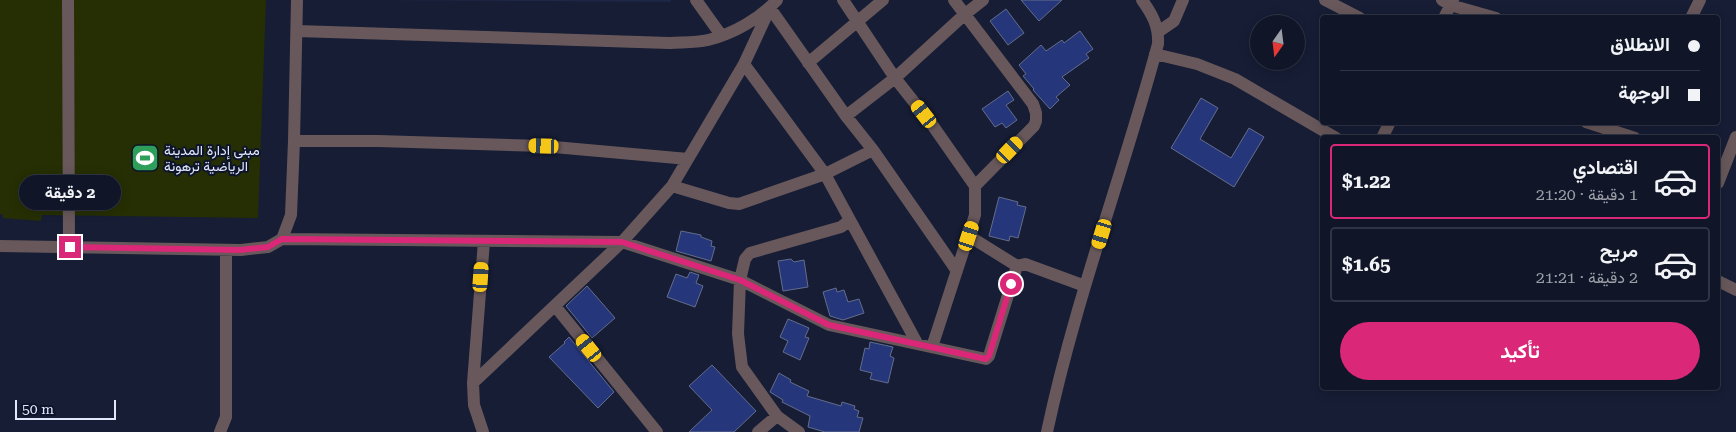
<!DOCTYPE html>
<html lang="ar">
<meta charset="utf-8">
<style>
:root{--surface:#101628;--page:#1e2334;--text:#f1f3f6;--muted:#9c9fa8;--line:#303545;--accent:#db2777}
body{margin:0;font-family:"Roboto Serif",Vazirmatn,serif;background:var(--page);color:var(--text);direction:rtl;height:100vh;display:flex;flex-direction:column;font-size:19px;white-space:nowrap}
*{box-sizing:border-box;margin:0}
p{font-size:16px;color:var(--muted)}
.icon{flex:none;width:28px;height:28px;fill:none;stroke:currentColor;stroke-width:2;stroke-linecap:round;stroke-linejoin:round}
.map{position:relative;flex:1;overflow:hidden;direction:ltr}
.panel{position:absolute;left:1320px;top:135px;width:400px;height:255px;display:flex;flex-direction:column;background:var(--surface);border-radius:5px;box-shadow:0 2px 12px #0003,0 0 0 1px var(--line);direction:rtl}
.panel>*{flex:none}
.guide{position:absolute;left:1320px;top:15px;width:400px;height:110px;border-radius:5px;box-shadow:0 2px 12px #0003,0 0 0 1px var(--line);direction:rtl;display:grid;align-content:center;height:110px;padding:0 20px;background:var(--surface)}
.needle{width:32px;rotate:194deg}
.fabs{position:absolute;left:1250px;top:15px;display:grid;gap:10px}
.fabs a{display:grid;place-items:center;width:55px;height:55px;border-radius:50%;background:var(--surface);box-shadow:0 2px 12px #0003,0 0 0 1px var(--line);font-size:25px}
.scale{position:absolute;left:15px;bottom:12px;width:101px;box-sizing:border-box;padding-left:5px;border:2px solid #e2e8f9;border-top:0;font-size:14px;line-height:18px;white-space:nowrap;color:#e2e8f9;-webkit-text-stroke:4px #0d142b;paint-order:stroke}
.end{position:absolute;width:22px;height:22px;margin:-11px;border:6px solid #db2777;background:#fff;box-shadow:0 0 0 2px #fff}
.from{border-radius:50%}
.bubble{position:absolute;height:35px;border-radius:18px;background:var(--surface);box-shadow:0 2px 12px #0003,0 0 0 1px var(--line);font-size:16px;font-weight:700;line-height:35px;text-align:center;direction:rtl}
.car{position:absolute;width:15px;height:30px;margin:-15px -8px;border-radius:6px;box-shadow:0 0 4px 1px #0007;background:linear-gradient(#f5c518 24%,#345 0 40%,#f5c518 0 76%,#345 0 86%,#f5c518 0)}
.guide b{display:flex;align-items:center;gap:18px;height:48px;font-size:19px}
.guide b+b{border-top:1px solid var(--line)}
.guide i{width:12px;height:12px;background:var(--text)}
ul{padding:9px 0 0;list-style:none}
li{display:flex;align-items:center;gap:15px;height:75px;margin:0 10px 8px;padding:0 10px;border:2px solid var(--line);border-radius:5px}
li div{flex:1}
li b{display:block;font-size:19px}
li em{font-style:normal;font-weight:700}
li.current{border-color:var(--accent)}
li>.icon{width:45px;height:45px;stroke-width:1.5}
.action{display:flex;gap:10px;margin-top:auto;padding:10px 20px}
.action a{flex:1;height:58px;border-radius:30px;background:var(--accent);color:#fff;font-size:20px;font-weight:700;line-height:58px;text-align:center}
.map>svg:first-child{display:block}
.built{fill:#1d2644}
.green{fill:#262f03}
.building{fill:#26367a;stroke:#636d8b}
.lines{fill:none;stroke-linecap:round;stroke-linejoin:round}
.minor{stroke:#68585b;stroke-width:12}
.route{stroke:#db2777;stroke-width:6}
.labels{text-anchor:middle;stroke-width:4;stroke-linejoin:round;paint-order:stroke}
.poi-label{font-size:14px;fill:#e2e8f9;stroke:#0d142b;text-anchor:start}
</style>
<div class="map">
<svg width="1736" height="432" viewBox="0 0 1736 432">
<rect width="100%" height="100%" fill="#161d35"/>
<path class="built" d="M358 0H671V2Z"/>
<path class="green" d="M0 0H266L258 218 42 215 41 221 3 218V215L0 214Z"/>
<path class="building" d="M1021 0H1062L1039 21Z
M1006 9 1024 33 1008 45 990 21Z
M1080 31 1093 49 1086 54 1089 58 1062 77 1070 85 1056 97 1059 100 1050 109 1033 90 1034 89 1023 76 1026 74 1019 65 1041 45 1046 51 1062 40 1064 43Z
M1008 91 1014 100 1006 105 1017 120 1006 128 1002 123 995 127 982 109Z
M1201 98 1218 108 1200 139 1231 158 1249 128 1264 137 1234 187 1171 148Z
M999 197 1018 202 1017 205 1026 207 1018 238 1010 236 1009 241 989 236Z
M681 231 701 235V237L712 241 711 246 715 247 711 261 676 251Z
M791 259 794 262 804 260 808 287 783 291 778 261Z
M690 272 699 275 696 283 703 286 695 307 667 297 676 274 687 278Z
M587 286 615 318 592 338 566 306Z
M836 288 837 292 844 290 848 302 859 299 864 313 843 320 830 316 823 292Z
M788 319 809 328 805 337 809 338 800 360 783 352 788 341 780 337Z
M569 337 614 392 598 408 549 357 565 343 564 342Z
M870 342 893 347 890 356 894 358 888 383 870 379 872 373 860 370 865 348 869 349Z
M712 365 756 411 734 432H689L712 410 689 386Z
M779 373 791 380 790 382 809 391 807 396 841 406 842 402 855 406 854 409 859 411 857 417 863 418 859 432H825L808 427 810 416 782 402 783 400 770 392Z"/>
<g class="lines">
<path class="minor" d="M68 0 69 247
M696 0 721 35
M843 0 895 78 933 126 975 186V215L932 347
M954 0 1033 104 1036 113V121L1034 126 975 186
M1325 0 1360 18
M1442 0 1450 5 1496 18
M1444 18 1453 0
M1691 18 1700 0
M297 31 669 43C681 42 695 43 708 40 733 34 759 19 777 0
M1158 32 1174 21 1183 0
M1155 54 1197 64 1235 79 1336 138
M808 63 883 0
M846 116 895 78 964 15 983 0
M1586 122 1635 138
M1382 138 1390 122
M294 141H378L543 146 688 159
M1718 183 1736 137
M672 186 729 203 739 204 825 174 873 150
M850 220 917 343
M969 236 1017 266
M282 239 622 242 740 280 745 259 750 253 841 227 850 220 825 174 744 64
M0 246 241 250 268 247 282 239 291 215 294 141 297 0
M1718 281 1736 290
M555 306 657 432
M473 383 622 242 672 186 744 64 770 8 846 116 873 150 957 271
M777 416 742 367 738 334 740 280 829 325 986 359 989 356 1017 266 1025 264 1085 286
M220 432 226 417V250
M483 432 474 405 473 383 484 241
M758 432 777 416 799 432
M1047 432C1075 300 1123 174 1158 44 1159 26 1152 14 1142 0"/>
</g>
<g class="lines">
<path class="route" d="M70 247 240 250 268 247 282 239 622 242 740 280 829 325 986 359 989 356 1011 284"/>
</g>
<defs>
<g id="stadium-square" transform="scale(1.4375)"><rect x="-9" y="-9" width="18" height="18" rx="4" fill="#2e9e5b" stroke="#0d142b"/><path d="M0-5a6.5 5 0 1 0 0 10a6.5 5 0 1 0 0-10ZM-3.5-1.8h7v3.6h-7Z" fill="#fff"/></g>
</defs>
<g fill-rule="evenodd">
<use href="#stadium-square" x="145" y="158"/>
</g>
<g class="labels">
<g class="poi-label">
<text x="164" y="155">مبنى إدارة المدينة<tspan x="164" dy="16">الرياضية ترهونة</tspan></text>
</g>
</g>
</svg>
<div class="fabs">
<a><svg class="needle" viewBox="-14 -14 28 28"><path d="M0-13l5 13h-10z" fill="#e53935"/><path d="M0 13l5-13h-10z" fill="#9c9fa8"/></svg></a>
</div>
<div class="scale">50 m</div>
<i class="end from" style="left:1011px;top:284px"></i>
<i class="end" style="left:70px;top:247px"></i>
<div class="bubble" style="left:19px;top:175px;width:102px">2 دقيقة</div>
<i class="car" style="left:924px;top:114px;rotate:322deg"></i>
<i class="car" style="left:544px;top:146px;rotate:272deg"></i>
<i class="car" style="left:1010px;top:150px;rotate:44deg"></i>
<i class="car" style="left:1102px;top:234px;rotate:197deg"></i>
<i class="car" style="left:969px;top:236px;rotate:18deg"></i>
<i class="car" style="left:481px;top:277px;rotate:4deg"></i>
<i class="car" style="left:589px;top:348px;rotate:321deg"></i>
<div class="guide">
<b><i class="from"></i>الانطلاق</b>
<b><i></i>الوجهة</b>
</div>
<section class="panel">
<ul>
<li class="current"><svg class="icon" aria-label="car" viewBox="0 0 24 24"><path d="M5 17H2v-5l4-1 3-4h7l3 4 3 1v5h-3M9 17h6M6 11h13"/><circle cx="7" cy="17" r="2"/><circle cx="17" cy="17" r="2"/></svg><div><b>اقتصادي</b><p>1 دقيقة · 21:20</p></div><em>$1.22</em></li>
<li><svg class="icon" aria-label="car" viewBox="0 0 24 24"><path d="M5 17H2v-5l4-1 3-4h7l3 4 3 1v5h-3M9 17h6M6 11h13"/><circle cx="7" cy="17" r="2"/><circle cx="17" cy="17" r="2"/></svg><div><b>مريح</b><p>2 دقيقة · 21:21</p></div><em>$1.65</em></li>
</ul>
<div class="action"><a>تأكيد</a></div>
</section>
</div>
